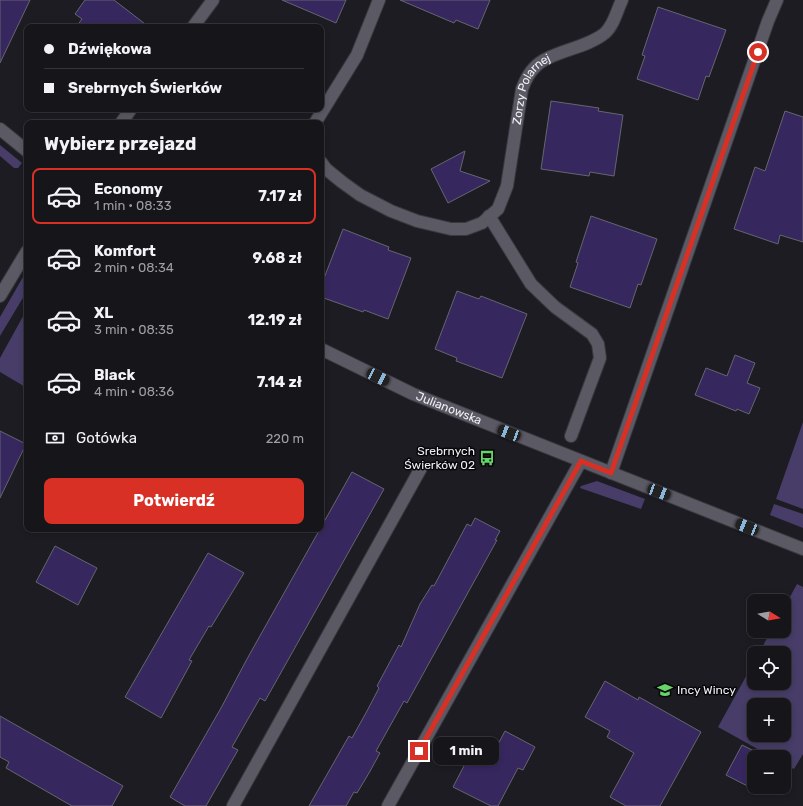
<!DOCTYPE html>
<html lang="pl">
<meta charset="utf-8">
<style>
:root{--surface:#16151a;--page:#1f1e23;--text:#f1f3f6;--muted:#9e9fa2;--line:#353439;--accent:#d93025}
body{margin:0;font-family:Rubik,sans-serif;background:var(--page);color:var(--text);height:100vh;display:flex;flex-direction:column;font-size:15px;white-space:nowrap}
*{box-sizing:border-box;margin:0}
p{font-size:13px;color:var(--muted)}
.icon{flex:none;width:22px;height:22px;fill:none;stroke:currentColor;stroke-width:2;stroke-linecap:round;stroke-linejoin:round}
.map{position:relative;flex:1;overflow:hidden}
.details{position:absolute;left:24px;top:120px;width:300px;height:412px;display:flex;flex-direction:column;background:var(--surface);border-radius:8px;box-shadow:0 2px 6px #0003,0 0 0 1px var(--line)}
.details>*{flex:none}
.guide{position:absolute;left:24px;top:24px;width:300px;height:88px;border-radius:8px;box-shadow:0 2px 6px #0003,0 0 0 1px var(--line);display:grid;align-content:center;height:88px;padding:0 20px;background:var(--surface)}
.needle{width:26px;rotate:101deg}
.fabs{position:absolute;left:747px;top:594px;display:grid;gap:8px}
.fabs a{display:grid;place-items:center;width:44px;height:44px;border-radius:8px;background:var(--surface);box-shadow:0 2px 6px #0003,0 0 0 1px var(--line);font-size:20px}
.end{position:absolute;width:18px;height:18px;margin:-9px;border:5px solid #d93025;background:#fff;box-shadow:0 0 0 2px #fff}
.from{border-radius:50%}
.bubble{position:absolute;height:28px;border-radius:8px;background:var(--surface);box-shadow:0 2px 6px #0003,0 0 0 1px var(--line);font-size:13px;font-weight:700;line-height:28px;text-align:center}
.car{position:absolute;width:12px;height:24px;margin:-12px -6px;border-radius:5px;box-shadow:0 0 3px 1px #0007;background:linear-gradient(#222 24%,#8ab4d8 0 40%,#222 0 76%,#8ab4d8 0 86%,#222 0)}
.guide b{display:flex;align-items:center;gap:14px;height:38px;font-size:15px}
.guide b+b{border-top:1px solid var(--line)}
.guide i{width:10px;height:10px;background:var(--text)}
ul{padding:0;list-style:none}
li{display:flex;align-items:center;gap:12px;height:56px;margin:0 8px 6px;padding:0 12px;border:2px solid transparent;border-radius:8px}
li div{flex:1}
li b{display:block;font-size:15px}
li em{font-style:normal;font-weight:700}
li.active{border-color:var(--accent)}
li>.icon{width:36px;height:36px;stroke-width:1.5}
h2{padding:0 20px;font-size:18px;line-height:48px}
.pay{display:flex;align-items:center;gap:10px;height:44px;padding:0 20px;font-size:15px}
.pay p{margin-inline-start:auto}
.primary-button{display:flex;gap:8px;margin-top:auto;padding:8px 20px}
.primary-button a{flex:1;height:46px;border-radius:8px;background:var(--accent);color:#fff;font-size:16px;font-weight:700;line-height:46px;text-align:center}
.map>svg:first-child{display:block}
.green{fill:#473d68;fill-rule:evenodd}
.building{fill:#37275f;stroke:#66656e}
.lines{fill:none;stroke-linecap:round;stroke-linejoin:round}
.minor-casing{stroke:#3a3940;stroke-width:14}
.minor{stroke:#5b5963;stroke-width:12}
.route{stroke:#d93025;stroke-width:5}
.labels{text-anchor:middle;stroke-width:3;stroke-linejoin:round;paint-order:stroke}
.street-label{font-size:12px;fill:#f0eff5;stroke:#07070a}
.poi-label{font-size:12px;fill:#f0eff5;stroke:#07070a;text-anchor:end}
</style>
<div class="map">
<svg width="803" height="806" viewBox="0 0 803 806">
<rect width="100%" height="100%" fill="#1d1c23"/>
<path class="green" d="M0 145 22 163 18 168H14L0 156Z
M27 270V291L0 336V317Z
M27 309V388L0 372V358Z
M803 422V509L776 499Z
M597 481 645 499 641 509 580 488 581 486Z
M774 504 803 514V528L770 515Z
M797 584 803 587V754L794 769 784 764V757H772L718 727 754 662V683H784V653H759L771 631H784V608ZM754 705H784V735H754Z"/>
<path class="building" d="M0 0H30L0 63Z
M85 0H114L149 27H76L82 19 75 14Z
M282 0H346L336 23Z
M400 0H490L478 29 456 20 454 23Z
M658 7 726 30 709 77 706 76 698 100 637 79 645 56 642 55Z
M551 101 599 108 598 111 623 115 614 176 590 172 589 176 541 169Z
M785 111 803 117V242L780 235 778 244 734 229 755 167 765 171Z
M465 151 460 171 490 181 448 203 431 169Z
M591 216 657 239 641 285 638 284 630 308 570 287 578 263 576 262Z
M343 229 389 247 388 250 411 258 388 319 364 310 363 312 321 297V286Z
M457 291 479 299 481 296 527 314 502 378 456 361 457 358 435 349Z
M735 355 755 363 747 383 760 388 749 414 737 409 736 411 695 395 706 368 727 376Z
M0 431 26 444 0 498Z
M352 472 384 489 265 701 260 698 232 747 238 750 206 806H185L170 797 221 708 247 659Z
M475 518 500 531 495 540H497L407 703 404 701 376 751 380 753 369 773 357 793 354 792 346 806H309L349 736 352 738 367 711 379 688 377 686 399 645 401 647 420 604 432 585 434 586 467 524 471 526Z
M55 546 97 568 78 605 36 582Z
M208 553 244 573 211 627 209 626 189 660 192 661 161 718 125 697Z
M605 681 638 700 639 697 701 732 660 806H626L610 797 634 753 607 737 610 731 585 717Z
M0 716 123 786 112 806H72L6 768 9 762 0 757Z
M505 731 535 747 523 770 518 768 498 806H491L453 787 477 741 495 750Z
M742 745 766 757H754V787H764L761 793 726 775Z"/>
<g class="lines">
<g class="minor-casing">
<g id="minor">
<path d="M193 27 213 0"/>
<path d="M121 123 131 109"/>
<path d="M315 123 357 55 379 0"/>
<path d="M0 129 27 151"/>
<path id="s1" d="M321 162 326 169 342 182 360 195 391 211 417 221 451 229H466L482 223 498 209 507 186 522 89C525 81 528 74 534 68 549 51 586 49 605 33 614 25 617 10 622 0"/>
<path d="M489 216 531 284 555 307 592 334 598 344 600 358 571 436"/>
<path d="M0 296 27 251"/>
<path id="s2" d="M321 349 413 394 803 549"/>
<path d="M611 473 768 21 777 0"/>
<path d="M233 806 421 468"/>
<path d="M388 806 581 461"/>
</g>
</g>
<use href="#minor" class="minor"/>
</g>
<g class="lines">
<path class="route" d="M419 751 581 461 611 473 758 52"/>
</g>
<defs>
<g id="bus-bare" transform="scale(1.2)"><path d="M-5-6H5V4H4V6H2V4H-2V6H-4V4H-5ZM-3.5-4V0h7V-4ZM-3.5 1.2v1.5H-2V1.2ZM2 1.2v1.5H3.5V1.2Z" fill="#66d466" stroke="#07070a" stroke-width="2.5" paint-order="stroke"/></g>
<g id="school-bare" transform="scale(1.2)"><path d="M0-5L7-2L0 1L-7-2ZM-4 1L0 2.5L4 1V4Q0 6-4 4Z" fill="#66d466" stroke="#07070a" stroke-width="2.5" paint-order="stroke"/></g>
</defs>
<g fill-rule="evenodd">
<use href="#bus-bare" x="487" y="458"/>
<use href="#school-bare" x="665" y="690"/>
</g>
<g class="labels">
<g class="street-label">
<text dy="4" stroke="none"><textPath href="#s1" startOffset="329">Zorzy Polarnej</textPath></text>
<text dy="4" stroke="none"><textPath href="#s2" startOffset="141">Julianowska</textPath></text>
</g>
<g class="poi-label">
<text x="475" y="455">Srebrnych<tspan x="475" dy="14">Świerków 02</tspan></text>
<text x="677" y="694" text-anchor="start">Incy Wincy</text>
</g>
</g>
</svg>
<div class="fabs">
<a><svg class="needle" viewBox="-14 -14 28 28"><path d="M0-13l5 13h-10z" fill="#e53935"/><path d="M0 13l5-13h-10z" fill="#9e9fa2"/></svg></a>
<a><svg class="icon" aria-label="locate" viewBox="0 0 24 24"><circle cx="12" cy="12" r="6"/><path d="M12 2v4M12 18v4M2 12h4M18 12h4"/></svg></a>
<a>+</a>
<a>−</a>
</div>
<i class="end from" style="left:758px;top:52px"></i>
<i class="end" style="left:419px;top:751px"></i>
<div class="bubble" style="left:433px;top:737px;width:66px">1 min</div>
<i class="car" style="left:378px;top:377px;rotate:116deg"></i>
<i class="car" style="left:509px;top:433px;rotate:291deg"></i>
<i class="car" style="left:659px;top:492px;rotate:111deg"></i>
<i class="car" style="left:747px;top:527px;rotate:292deg"></i>
<div class="guide">
<b><i class="from"></i>Dźwiękowa</b>
<b><i></i>Srebrnych Świerków</b>
</div>
<section class="details">
<h2>Wybierz przejazd</h2>
<ul>
<li class="active"><svg class="icon" aria-label="car" viewBox="0 0 24 24"><path d="M5 17H2v-5l4-1 3-4h7l3 4 3 1v5h-3M9 17h6M6 11h13"/><circle cx="7" cy="17" r="2"/><circle cx="17" cy="17" r="2"/></svg><div><b>Economy</b><p>1 min · 08:33</p></div><em>7.17 zł</em></li>
<li><svg class="icon" aria-label="car" viewBox="0 0 24 24"><path d="M5 17H2v-5l4-1 3-4h7l3 4 3 1v5h-3M9 17h6M6 11h13"/><circle cx="7" cy="17" r="2"/><circle cx="17" cy="17" r="2"/></svg><div><b>Komfort</b><p>2 min · 08:34</p></div><em>9.68 zł</em></li>
<li><svg class="icon" aria-label="car" viewBox="0 0 24 24"><path d="M5 17H2v-5l4-1 3-4h7l3 4 3 1v5h-3M9 17h6M6 11h13"/><circle cx="7" cy="17" r="2"/><circle cx="17" cy="17" r="2"/></svg><div><b>XL</b><p>3 min · 08:35</p></div><em>12.19 zł</em></li>
<li><svg class="icon" aria-label="car" viewBox="0 0 24 24"><path d="M5 17H2v-5l4-1 3-4h7l3 4 3 1v5h-3M9 17h6M6 11h13"/><circle cx="7" cy="17" r="2"/><circle cx="17" cy="17" r="2"/></svg><div><b>Black</b><p>4 min · 08:36</p></div><em>7.14 zł</em></li>
</ul>
<div class="pay"><svg class="icon" aria-label="cash" viewBox="0 0 24 24"><path d="M3 7h18v10H3z"/><circle cx="12" cy="12" r="2"/></svg>Gotówka<p>220 m</p></div>
<div class="primary-button"><a>Potwierdź</a></div>
</section>
</div>
